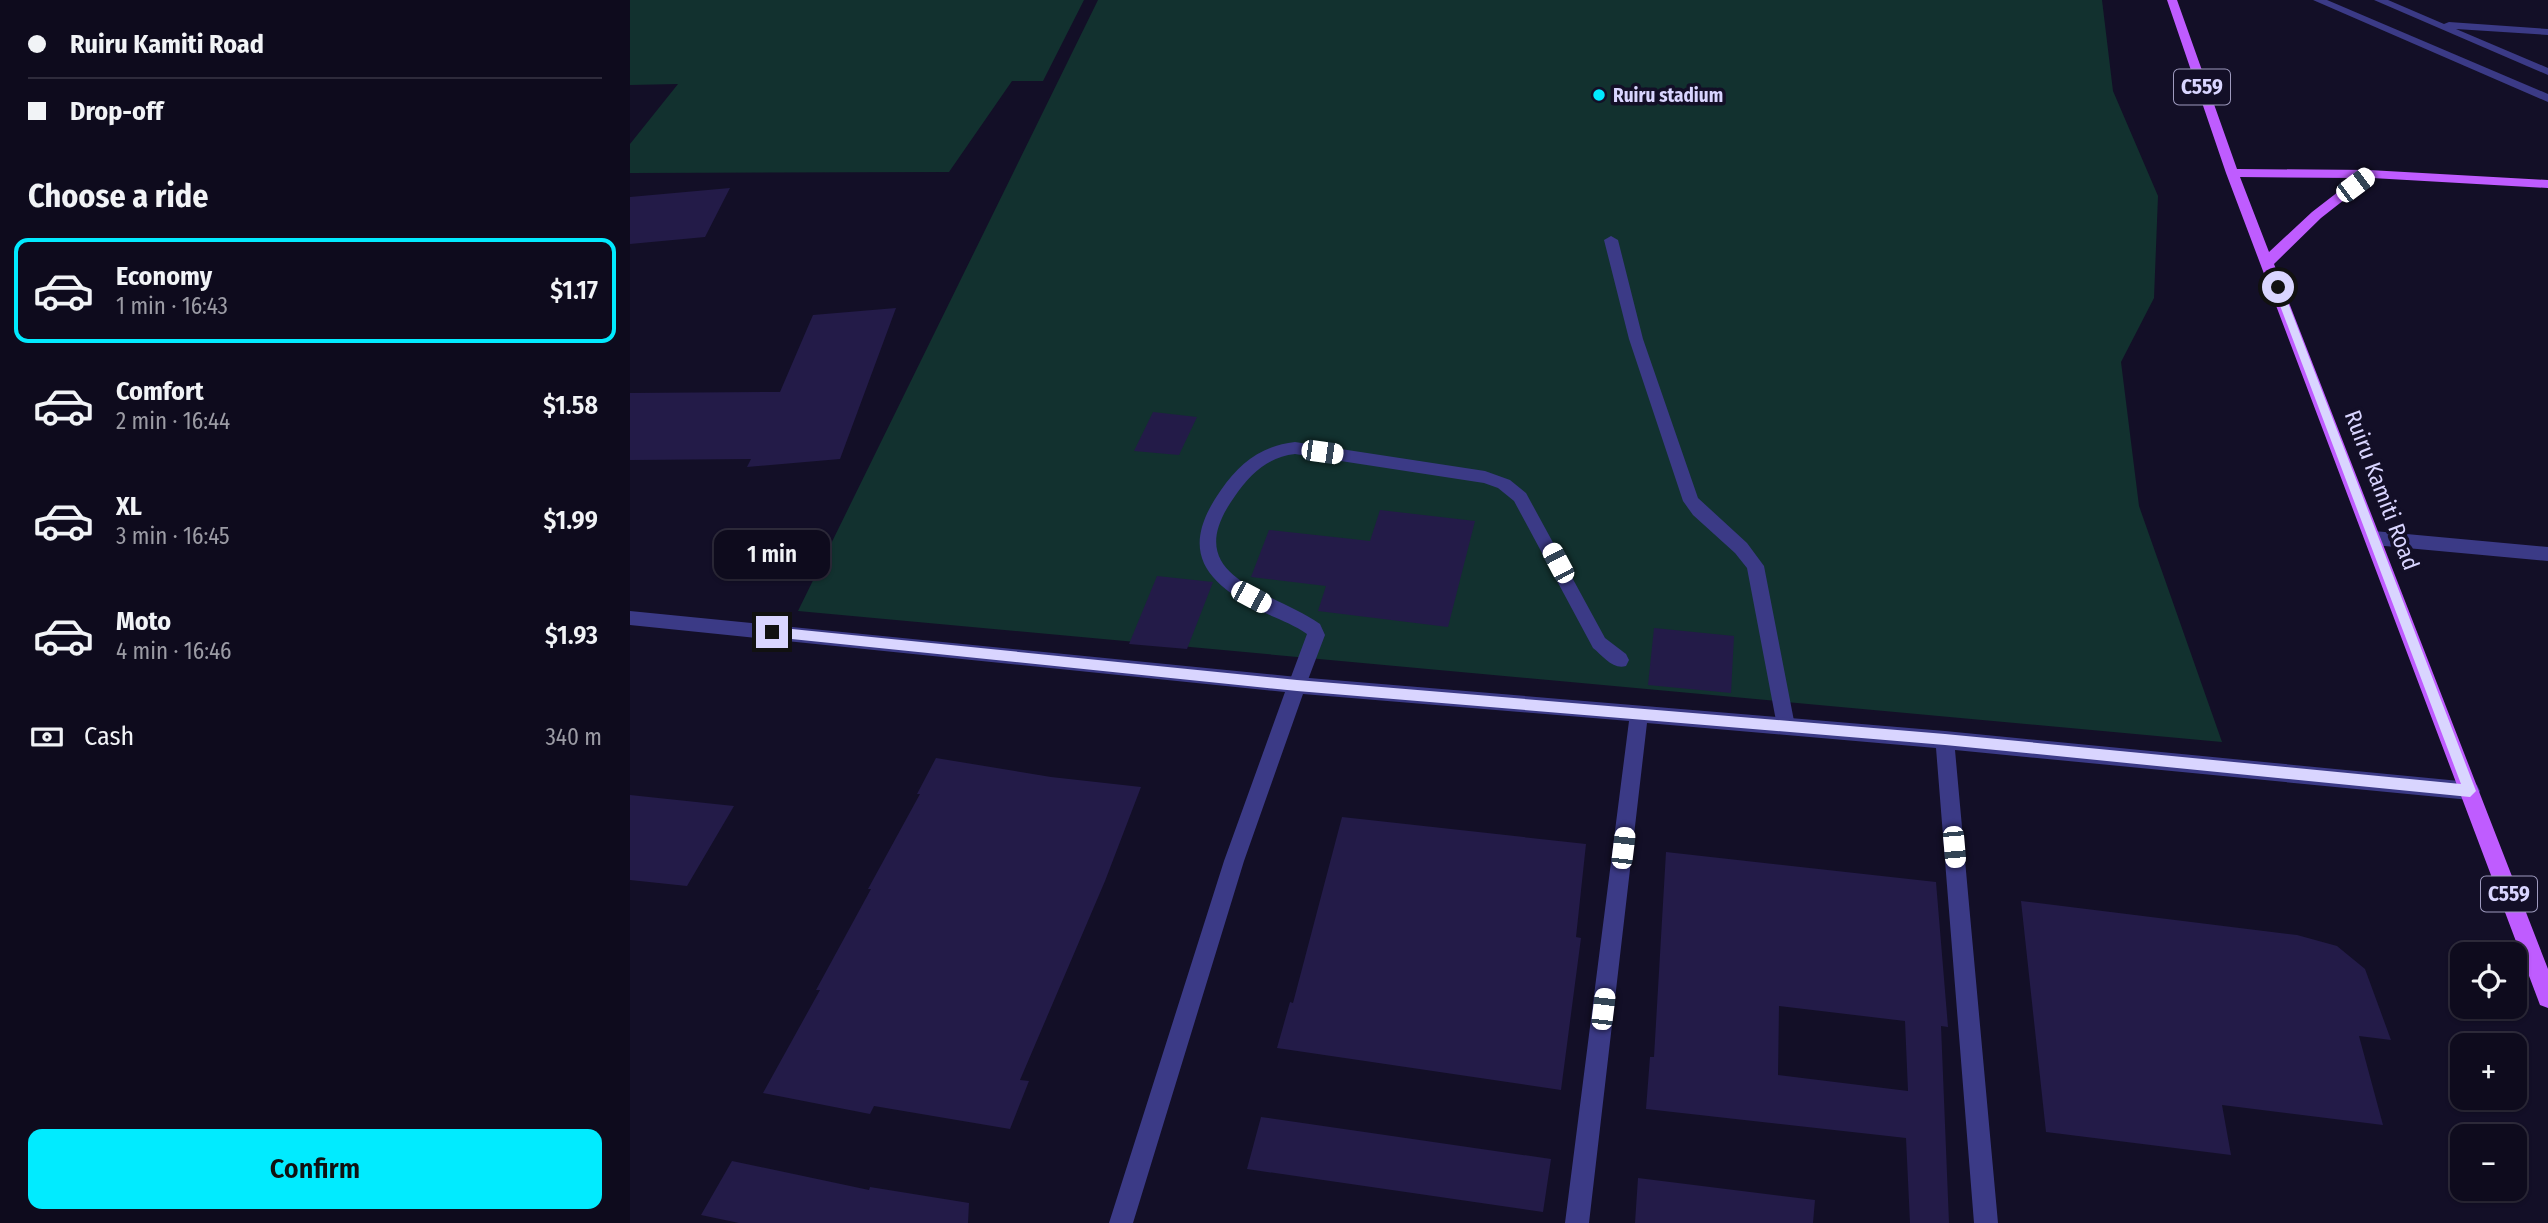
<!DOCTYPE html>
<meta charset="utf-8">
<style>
:root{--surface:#0e0b1d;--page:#1c192a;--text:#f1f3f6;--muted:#9b9ba4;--line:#2e2b3b;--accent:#01ebff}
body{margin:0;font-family:"Fira Sans Condensed",sans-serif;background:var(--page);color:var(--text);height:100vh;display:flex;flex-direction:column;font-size:26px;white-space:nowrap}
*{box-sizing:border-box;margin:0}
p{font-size:23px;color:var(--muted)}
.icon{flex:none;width:38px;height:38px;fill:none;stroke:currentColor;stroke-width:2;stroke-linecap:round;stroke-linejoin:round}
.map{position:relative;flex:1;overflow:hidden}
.panel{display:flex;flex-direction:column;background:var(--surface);width:630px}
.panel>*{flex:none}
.guide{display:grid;align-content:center;height:154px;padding:0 28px;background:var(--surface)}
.buttons{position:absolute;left:1820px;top:942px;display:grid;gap:14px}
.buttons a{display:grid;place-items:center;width:77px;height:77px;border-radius:14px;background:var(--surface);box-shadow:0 2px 5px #0004,0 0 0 2px var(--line);font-size:35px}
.end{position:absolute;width:32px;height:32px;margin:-16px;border:9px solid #d9d5ff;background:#111;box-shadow:0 0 0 4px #111}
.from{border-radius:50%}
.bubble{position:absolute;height:49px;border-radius:14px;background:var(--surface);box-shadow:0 2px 5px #0004,0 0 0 2px var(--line);font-size:23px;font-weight:600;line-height:49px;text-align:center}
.car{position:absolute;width:21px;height:42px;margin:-21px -10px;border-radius:9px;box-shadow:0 0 5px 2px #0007;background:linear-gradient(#fff 24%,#345 0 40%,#fff 0 76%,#345 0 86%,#fff 0)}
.guide b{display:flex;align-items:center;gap:24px;height:66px;font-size:26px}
.guide b+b{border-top:2px solid var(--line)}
.guide i{width:18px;height:18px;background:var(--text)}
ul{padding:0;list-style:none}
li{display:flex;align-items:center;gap:21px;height:105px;margin:0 14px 10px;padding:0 14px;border:4px solid transparent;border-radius:14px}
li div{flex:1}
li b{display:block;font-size:26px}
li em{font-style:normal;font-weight:600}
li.on{border-color:var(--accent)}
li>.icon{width:63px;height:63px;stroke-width:1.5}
h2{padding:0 28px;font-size:32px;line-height:84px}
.pay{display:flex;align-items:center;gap:18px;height:77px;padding:0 28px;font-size:26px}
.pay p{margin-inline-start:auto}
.action{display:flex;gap:14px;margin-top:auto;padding:14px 28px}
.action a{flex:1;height:80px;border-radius:14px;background:var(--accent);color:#111;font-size:28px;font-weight:600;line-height:80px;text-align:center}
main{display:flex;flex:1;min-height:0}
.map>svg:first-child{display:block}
.green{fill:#12312f}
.building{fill:#231b48;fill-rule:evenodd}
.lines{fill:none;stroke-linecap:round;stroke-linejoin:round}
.service{fill:#3b3a86;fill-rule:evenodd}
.minor{fill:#3b3a86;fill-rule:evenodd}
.primary{fill:#bf5cff;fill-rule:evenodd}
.route{fill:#d9d5ff}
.poi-dot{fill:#01ebff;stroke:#130f27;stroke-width:2.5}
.labels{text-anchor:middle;stroke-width:7;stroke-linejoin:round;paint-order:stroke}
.far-poi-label{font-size:19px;font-weight:bold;fill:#d9d5ff;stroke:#130f27;text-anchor:start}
.shield{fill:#130f27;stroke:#9e9abe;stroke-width:2}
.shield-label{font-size:21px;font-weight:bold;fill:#d9d5ff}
.street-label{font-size:23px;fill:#d9d5ff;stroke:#130f27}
</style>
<main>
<section class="panel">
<div class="guide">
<b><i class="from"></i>Ruiru Kamiti Road</b>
<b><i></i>Drop-off</b>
</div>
<h2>Choose a ride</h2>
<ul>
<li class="on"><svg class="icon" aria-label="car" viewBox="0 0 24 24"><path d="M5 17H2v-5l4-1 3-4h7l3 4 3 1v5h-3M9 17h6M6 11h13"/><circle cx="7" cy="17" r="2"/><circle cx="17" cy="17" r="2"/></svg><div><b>Economy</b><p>1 min · 16:43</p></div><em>$1.17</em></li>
<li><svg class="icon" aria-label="car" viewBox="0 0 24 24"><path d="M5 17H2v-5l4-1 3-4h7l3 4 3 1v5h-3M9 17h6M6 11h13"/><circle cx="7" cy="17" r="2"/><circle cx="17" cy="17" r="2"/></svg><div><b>Comfort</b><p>2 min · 16:44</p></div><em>$1.58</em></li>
<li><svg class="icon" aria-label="car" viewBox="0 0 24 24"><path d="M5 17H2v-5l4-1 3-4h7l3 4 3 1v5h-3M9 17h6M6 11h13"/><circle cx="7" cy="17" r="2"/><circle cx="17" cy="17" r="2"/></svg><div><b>XL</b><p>3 min · 16:45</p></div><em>$1.99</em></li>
<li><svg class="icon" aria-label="car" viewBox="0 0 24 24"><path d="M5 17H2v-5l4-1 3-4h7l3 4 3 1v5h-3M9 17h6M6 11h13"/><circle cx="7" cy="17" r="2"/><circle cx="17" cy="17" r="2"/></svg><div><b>Moto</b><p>4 min · 16:46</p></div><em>$1.93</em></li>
</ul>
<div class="pay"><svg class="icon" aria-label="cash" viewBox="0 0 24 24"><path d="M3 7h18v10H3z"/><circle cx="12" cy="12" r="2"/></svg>Cash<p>340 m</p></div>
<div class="action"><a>Confirm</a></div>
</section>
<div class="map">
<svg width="1918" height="1223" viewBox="0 0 1918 1223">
<rect width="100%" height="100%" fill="#130f27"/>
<path class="green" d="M0 0H454L413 81H382L319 172 0 173V144L48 84 0 85Z
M468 0H1472L1483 91 1528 196 1524 298 1491 362 1509 506 1592 742 168 611Z"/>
<path class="building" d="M100 188 75 237 0 244V197Z
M266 308 210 459 117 467 121 459 0 460V393L150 392 183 315Z
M523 412 567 417 549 455 504 451Z
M750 510 845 521 818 627 688 611 696 586 621 577 639 530 740 541Z
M527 576 583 582 557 649 499 644Z
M1024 628 1104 636 1101 693 1018 685Z
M306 758 421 777 511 787 475 881 390 1080 399 1081 380 1129 244 1106 240 1114 133 1093 190 990H186L241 889H238L290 794H287Z
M0 795 104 806 57 886 0 880Z
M712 817 956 844 946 937 951 938 931 1090 647 1048 660 1002 663 1003Z
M1036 852 1306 882 1318 1027 1311 1026 1319 1223H1280L1276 1138 1016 1109 1020 1057H1024ZM1149 1006 1275 1021 1278 1091 1148 1075Z
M1391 901 1667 935 1707 946 1735 969 1761 1040 1729 1036 1753 1125 1592 1105 1601 1155 1416 1132Z
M631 1117 921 1159 913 1212 617 1169Z
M102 1161 239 1190 240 1187 339 1203 338 1223H109L71 1215Z
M1008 1178 1185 1200 1183 1223H1005Z"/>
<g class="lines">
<path class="service" d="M1683 0H1697L1918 94V102Z
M1744 0H1758L1814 24 1819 22 1918 29V35L1826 29 1918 68V75Z
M981 236 988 240 1013 339 1068 498 1117 543 1134 566 1165 726 1163 732 1156 734 1149 732 1147 726 1117 568 1105 553 1063 515 1053 501 999 339 974 240Z
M665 442 855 471 880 480 896 493 975 638 996 654 999 660 996 666C983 670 973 656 963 648L884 501 868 488 854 483 665 454C638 457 620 474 605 496 546 578 640 589 690 624L695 635 676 685 673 691 667 693 661 691 658 685 677 634C663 624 648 619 633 612 574 582 548 551 591 490 610 463 631 446 665 442Z
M1744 531 1918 547V561L1744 545 1736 538Z"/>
<path class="minor" d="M0 611 667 677 1315 731 1840 782 1847 785 1850 791 1847 797 1840 800 1325 750 1368 1223H1344L1306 748 1017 723 959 1223H935L999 721 673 694 614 861 503 1223H479L594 861 655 692 0 625Z"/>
<path class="primary" d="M1537 0H1547L1607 169 1739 170 1918 180V188L1742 178 1691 218 1644 264 1918 969V1008L1910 1005 1907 997 1596 173ZM1610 177 1726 178 1682 212 1639 252Z"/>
</g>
<path class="route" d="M1648 284 1652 287 1846 791 1840 797 1315 745 667 691 142 637 137 632 142 627 667 680 1315 734 1831 784 1643 287Z"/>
<circle class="poi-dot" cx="969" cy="95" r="7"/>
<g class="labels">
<g class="far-poi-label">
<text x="983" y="102">Ruiru stadium</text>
</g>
<g class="shield">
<rect x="1544" y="69.5" width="56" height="35" rx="5"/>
<rect x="1851" y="876.5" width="56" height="35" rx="5"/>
</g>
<g class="shield-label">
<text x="1572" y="94">C559</text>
<text x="1879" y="901">C559</text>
</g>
<g class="street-label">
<text transform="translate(1752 490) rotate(69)" y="8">Ruiru Kamiti Road</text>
</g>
</g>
</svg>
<div class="buttons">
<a><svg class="icon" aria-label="locate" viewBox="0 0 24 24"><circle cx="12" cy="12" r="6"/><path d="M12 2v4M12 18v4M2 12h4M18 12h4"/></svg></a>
<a>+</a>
<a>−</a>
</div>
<i class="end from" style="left:1648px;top:287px"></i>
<i class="end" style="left:142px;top:632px"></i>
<div class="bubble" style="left:84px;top:530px;width:116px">1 min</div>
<i class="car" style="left:1725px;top:185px;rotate:53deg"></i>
<i class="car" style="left:692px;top:452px;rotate:98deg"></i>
<i class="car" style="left:928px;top:563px;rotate:332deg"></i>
<i class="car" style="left:621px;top:597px;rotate:118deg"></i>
<i class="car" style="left:1324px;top:847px;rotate:175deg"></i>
<i class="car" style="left:993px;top:848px;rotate:7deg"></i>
<i class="car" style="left:973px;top:1009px;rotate:7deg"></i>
</div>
</main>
